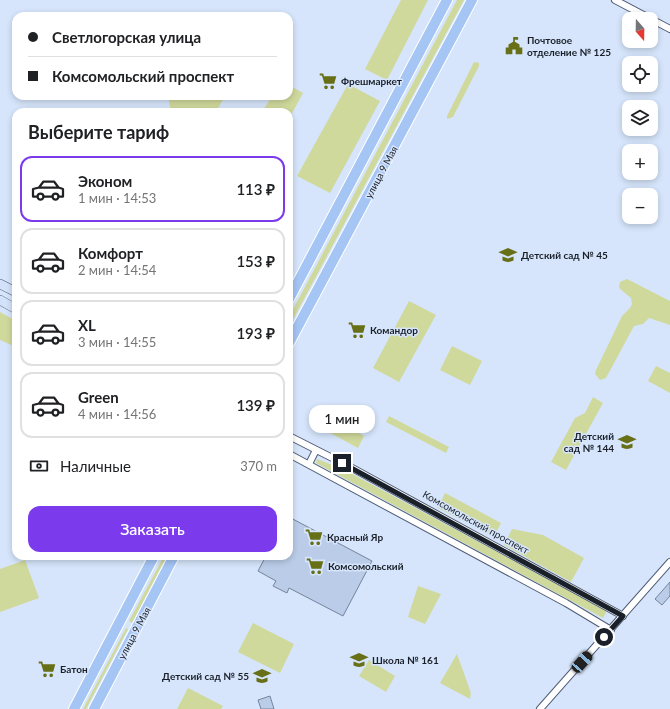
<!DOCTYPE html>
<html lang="ru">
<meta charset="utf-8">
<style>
:root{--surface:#fff;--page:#f6f6f6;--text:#202124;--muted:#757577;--line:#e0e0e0;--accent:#7c3aed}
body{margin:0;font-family:Lato,sans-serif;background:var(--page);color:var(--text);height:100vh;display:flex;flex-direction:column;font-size:15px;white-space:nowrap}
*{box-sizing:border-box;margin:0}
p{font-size:13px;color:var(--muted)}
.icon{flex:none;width:22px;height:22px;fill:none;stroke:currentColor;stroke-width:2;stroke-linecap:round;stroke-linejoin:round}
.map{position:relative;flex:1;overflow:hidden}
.details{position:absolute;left:12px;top:108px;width:281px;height:452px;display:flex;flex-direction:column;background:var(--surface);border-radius:12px;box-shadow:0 2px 6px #0003}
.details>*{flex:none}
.top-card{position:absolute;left:12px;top:12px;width:281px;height:88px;border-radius:12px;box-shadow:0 2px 6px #0003;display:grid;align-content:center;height:88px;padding:0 16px;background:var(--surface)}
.needle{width:26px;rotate:160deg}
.fabs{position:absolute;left:622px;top:12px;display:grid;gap:8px}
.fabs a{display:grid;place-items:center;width:36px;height:36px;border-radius:8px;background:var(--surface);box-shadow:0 2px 6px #0003;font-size:20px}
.end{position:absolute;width:18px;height:18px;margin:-9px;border:5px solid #1a202a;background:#fff;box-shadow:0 0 0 2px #fff}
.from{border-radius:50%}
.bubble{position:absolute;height:28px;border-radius:12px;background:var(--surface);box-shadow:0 2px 6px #0003;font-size:13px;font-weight:600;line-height:28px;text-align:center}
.car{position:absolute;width:12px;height:24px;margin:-12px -6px;border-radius:5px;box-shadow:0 0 3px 1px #0007;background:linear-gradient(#222 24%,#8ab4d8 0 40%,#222 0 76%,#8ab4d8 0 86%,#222 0)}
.top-card b{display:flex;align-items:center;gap:14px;height:38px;font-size:15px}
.top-card b+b{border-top:1px solid var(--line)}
.top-card i{width:10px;height:10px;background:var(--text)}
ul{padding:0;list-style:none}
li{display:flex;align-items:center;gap:12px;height:66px;margin:0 8px 6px;padding:0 8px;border:2px solid var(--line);border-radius:12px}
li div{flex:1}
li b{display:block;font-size:15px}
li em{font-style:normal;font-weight:600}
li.active{border-color:var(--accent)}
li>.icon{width:36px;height:36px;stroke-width:1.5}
h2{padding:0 16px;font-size:18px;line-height:48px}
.pay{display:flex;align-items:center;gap:10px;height:44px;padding:0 16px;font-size:15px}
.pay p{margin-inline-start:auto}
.primary-button{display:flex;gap:8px;margin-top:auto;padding:8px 16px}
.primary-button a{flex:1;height:46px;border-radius:12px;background:var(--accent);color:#fff;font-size:16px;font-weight:600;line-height:46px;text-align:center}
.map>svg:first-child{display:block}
.green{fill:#d0d99c}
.building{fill:#bacce8;stroke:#73849d}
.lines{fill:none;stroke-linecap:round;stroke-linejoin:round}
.minor-casing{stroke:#4e5d75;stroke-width:8}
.secondary-casing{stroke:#4e5d75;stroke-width:10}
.primary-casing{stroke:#fff;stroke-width:12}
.minor{stroke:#fff;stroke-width:6}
.secondary{stroke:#d2e2fa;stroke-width:9}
.primary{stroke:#a5c5f5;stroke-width:10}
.route{stroke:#1a202a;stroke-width:5}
.labels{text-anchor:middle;stroke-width:3;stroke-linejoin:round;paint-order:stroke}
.poi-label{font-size:10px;font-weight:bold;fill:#1a202a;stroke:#d6e5fb;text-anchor:start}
.street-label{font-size:10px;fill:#1a202a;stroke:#d6e5fb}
</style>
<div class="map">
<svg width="670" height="709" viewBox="0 0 670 709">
<rect width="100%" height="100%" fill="#d6e5fb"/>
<path class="green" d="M401 0H428L387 80 365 69Z
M457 0H464L289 327V317Z
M474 62 479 63V66L453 117 447 119V116Z
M348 84 380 101 330 193 297 176Z
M289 85 303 93 289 119V112H262L272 96H289Z
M170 96H225L216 112H171L169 101Z
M627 279 670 301V325L649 318 643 324 634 326 606 378 600 380 595 374 596 370 622 316 630 308 632 304 631 298 619 288 620 282Z
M409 301 436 315 399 382 373 368Z
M0 312 16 321V347L0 340Z
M452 346 482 361 470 385 440 370Z
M656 366 670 373V393L648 381Z
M593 397 603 403 566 470 551 462 575 418 585 413Z
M329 416 364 436 358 448 323 429Z
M389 416 449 447 446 453 386 422Z
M317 459 343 469 607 611 603 618 316 463Z
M445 493 501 523 494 537 438 508Z
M512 529 543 535 584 558 571 582 504 545Z
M164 556H167L132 623 129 621Z
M25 560 39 598 0 612V569Z
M418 586 441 594 425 624 408 617Z
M253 623 294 644 280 673 238 652Z
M126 628 128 629 86 709H83Z
M457 654 471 693 470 699 440 683Z
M369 660 395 676 386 692 359 676Z
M188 688 223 706 221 709H177Z"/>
<path class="building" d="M289 517 372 561 343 616 289 588 287 593 273 586 276 581 258 571 266 556H289Z
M670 582V596L662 605 655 599Z
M270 696 274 709H261L258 700Z"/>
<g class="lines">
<g class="minor-casing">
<path id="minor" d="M615 0 670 29
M289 436 354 469 623 616
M289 454 566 603 611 630
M309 464 316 450
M540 709 670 562"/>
</g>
<g class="secondary-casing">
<path id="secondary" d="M0 284 16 292
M0 300 16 309"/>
</g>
<g class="primary-casing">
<path id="primary" d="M289 299 447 0
M289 343 472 0
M74 709 154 556
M94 709 174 556"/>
</g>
<use href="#minor" class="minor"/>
<use href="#secondary" class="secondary"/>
<use href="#primary" class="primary"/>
</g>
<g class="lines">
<path class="route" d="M342 463 623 616 604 637"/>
</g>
<defs>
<g id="civic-bare" transform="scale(1.38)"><path d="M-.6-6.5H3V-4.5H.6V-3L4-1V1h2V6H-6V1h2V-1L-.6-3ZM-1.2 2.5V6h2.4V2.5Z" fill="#676f17" stroke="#d6e5fb" stroke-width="2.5" paint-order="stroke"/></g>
<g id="supermarket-bare" transform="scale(1.38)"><path d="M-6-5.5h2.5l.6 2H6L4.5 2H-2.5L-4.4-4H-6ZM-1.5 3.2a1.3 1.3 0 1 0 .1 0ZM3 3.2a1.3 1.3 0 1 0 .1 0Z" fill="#676f17" stroke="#d6e5fb" stroke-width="2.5" paint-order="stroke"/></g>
<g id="school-bare" transform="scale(1.38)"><path d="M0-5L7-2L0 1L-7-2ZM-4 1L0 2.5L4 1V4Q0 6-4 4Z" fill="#676f17" stroke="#d6e5fb" stroke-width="2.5" paint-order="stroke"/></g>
</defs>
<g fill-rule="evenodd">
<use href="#civic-bare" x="514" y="46"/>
<use href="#supermarket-bare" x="328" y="81"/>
<use href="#school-bare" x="508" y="255"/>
<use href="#supermarket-bare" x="357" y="330"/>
<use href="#school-bare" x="627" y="442"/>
<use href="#supermarket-bare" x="314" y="537"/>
<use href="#supermarket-bare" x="315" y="566"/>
<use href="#school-bare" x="359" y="660"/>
<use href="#supermarket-bare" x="47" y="669"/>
<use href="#school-bare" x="262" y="676"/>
</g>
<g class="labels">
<g class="poi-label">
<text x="527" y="44">Почтовое<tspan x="527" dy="12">отделение № 125</tspan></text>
<text x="341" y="85">Фрешмаркет</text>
<text x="521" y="259">Детский сад № 45</text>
<text x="370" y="334">Командор</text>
<text x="614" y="440" text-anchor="end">Детский<tspan x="614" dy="12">сад № 144</tspan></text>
<text x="327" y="541">Красный Яр</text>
<text x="328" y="570">Комсомольский</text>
<text x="372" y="664">Школа № 161</text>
<text x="60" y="673">Батон</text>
<text x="249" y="680" text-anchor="end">Детский сад № 55</text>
</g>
<g class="street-label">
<text transform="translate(381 172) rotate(-62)" y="4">улица 9 Мая</text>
<text transform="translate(476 522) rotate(29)" y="4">Комсомольский проспект</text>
<text transform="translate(134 633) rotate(-62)" y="4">улица 9 Мая</text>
</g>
</g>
</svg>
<div class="fabs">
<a><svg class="needle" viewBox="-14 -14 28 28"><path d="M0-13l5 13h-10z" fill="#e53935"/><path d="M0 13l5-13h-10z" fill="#757577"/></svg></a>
<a><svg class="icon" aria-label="locate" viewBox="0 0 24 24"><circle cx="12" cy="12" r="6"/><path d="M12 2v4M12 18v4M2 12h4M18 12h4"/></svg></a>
<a><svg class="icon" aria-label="layers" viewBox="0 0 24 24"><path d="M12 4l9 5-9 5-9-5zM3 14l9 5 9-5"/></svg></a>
<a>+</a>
<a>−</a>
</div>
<i class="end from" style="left:604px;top:637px"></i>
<i class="end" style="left:342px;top:463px"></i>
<div class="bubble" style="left:309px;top:405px;width:66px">1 мин</div>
<i class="car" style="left:582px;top:662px;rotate:42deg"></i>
<div class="top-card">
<b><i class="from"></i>Светлогорская улица</b>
<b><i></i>Комсомольский проспект</b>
</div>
<section class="details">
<h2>Выберите тариф</h2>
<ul>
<li class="active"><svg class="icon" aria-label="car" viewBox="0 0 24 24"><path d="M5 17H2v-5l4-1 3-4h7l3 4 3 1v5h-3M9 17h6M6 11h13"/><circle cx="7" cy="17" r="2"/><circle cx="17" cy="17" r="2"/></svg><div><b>Эконом</b><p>1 мин · 14:53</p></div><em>113 ₽</em></li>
<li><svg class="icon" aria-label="car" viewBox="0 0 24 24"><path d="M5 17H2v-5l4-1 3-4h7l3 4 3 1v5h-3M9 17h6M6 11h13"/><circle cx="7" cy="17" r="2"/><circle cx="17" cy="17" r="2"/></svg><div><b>Комфорт</b><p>2 мин · 14:54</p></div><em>153 ₽</em></li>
<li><svg class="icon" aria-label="car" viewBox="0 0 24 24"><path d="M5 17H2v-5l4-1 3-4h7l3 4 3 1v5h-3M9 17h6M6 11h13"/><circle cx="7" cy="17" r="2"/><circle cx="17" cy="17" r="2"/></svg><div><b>XL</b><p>3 мин · 14:55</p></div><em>193 ₽</em></li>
<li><svg class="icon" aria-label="car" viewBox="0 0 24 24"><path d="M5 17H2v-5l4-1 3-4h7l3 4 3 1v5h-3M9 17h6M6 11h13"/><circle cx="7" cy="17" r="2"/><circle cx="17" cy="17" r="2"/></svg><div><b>Green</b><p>4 мин · 14:56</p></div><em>139 ₽</em></li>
</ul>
<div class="pay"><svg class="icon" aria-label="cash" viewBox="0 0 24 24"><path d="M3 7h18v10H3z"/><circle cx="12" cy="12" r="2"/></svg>Наличные<p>370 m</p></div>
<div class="primary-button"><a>Заказать</a></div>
</section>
</div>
